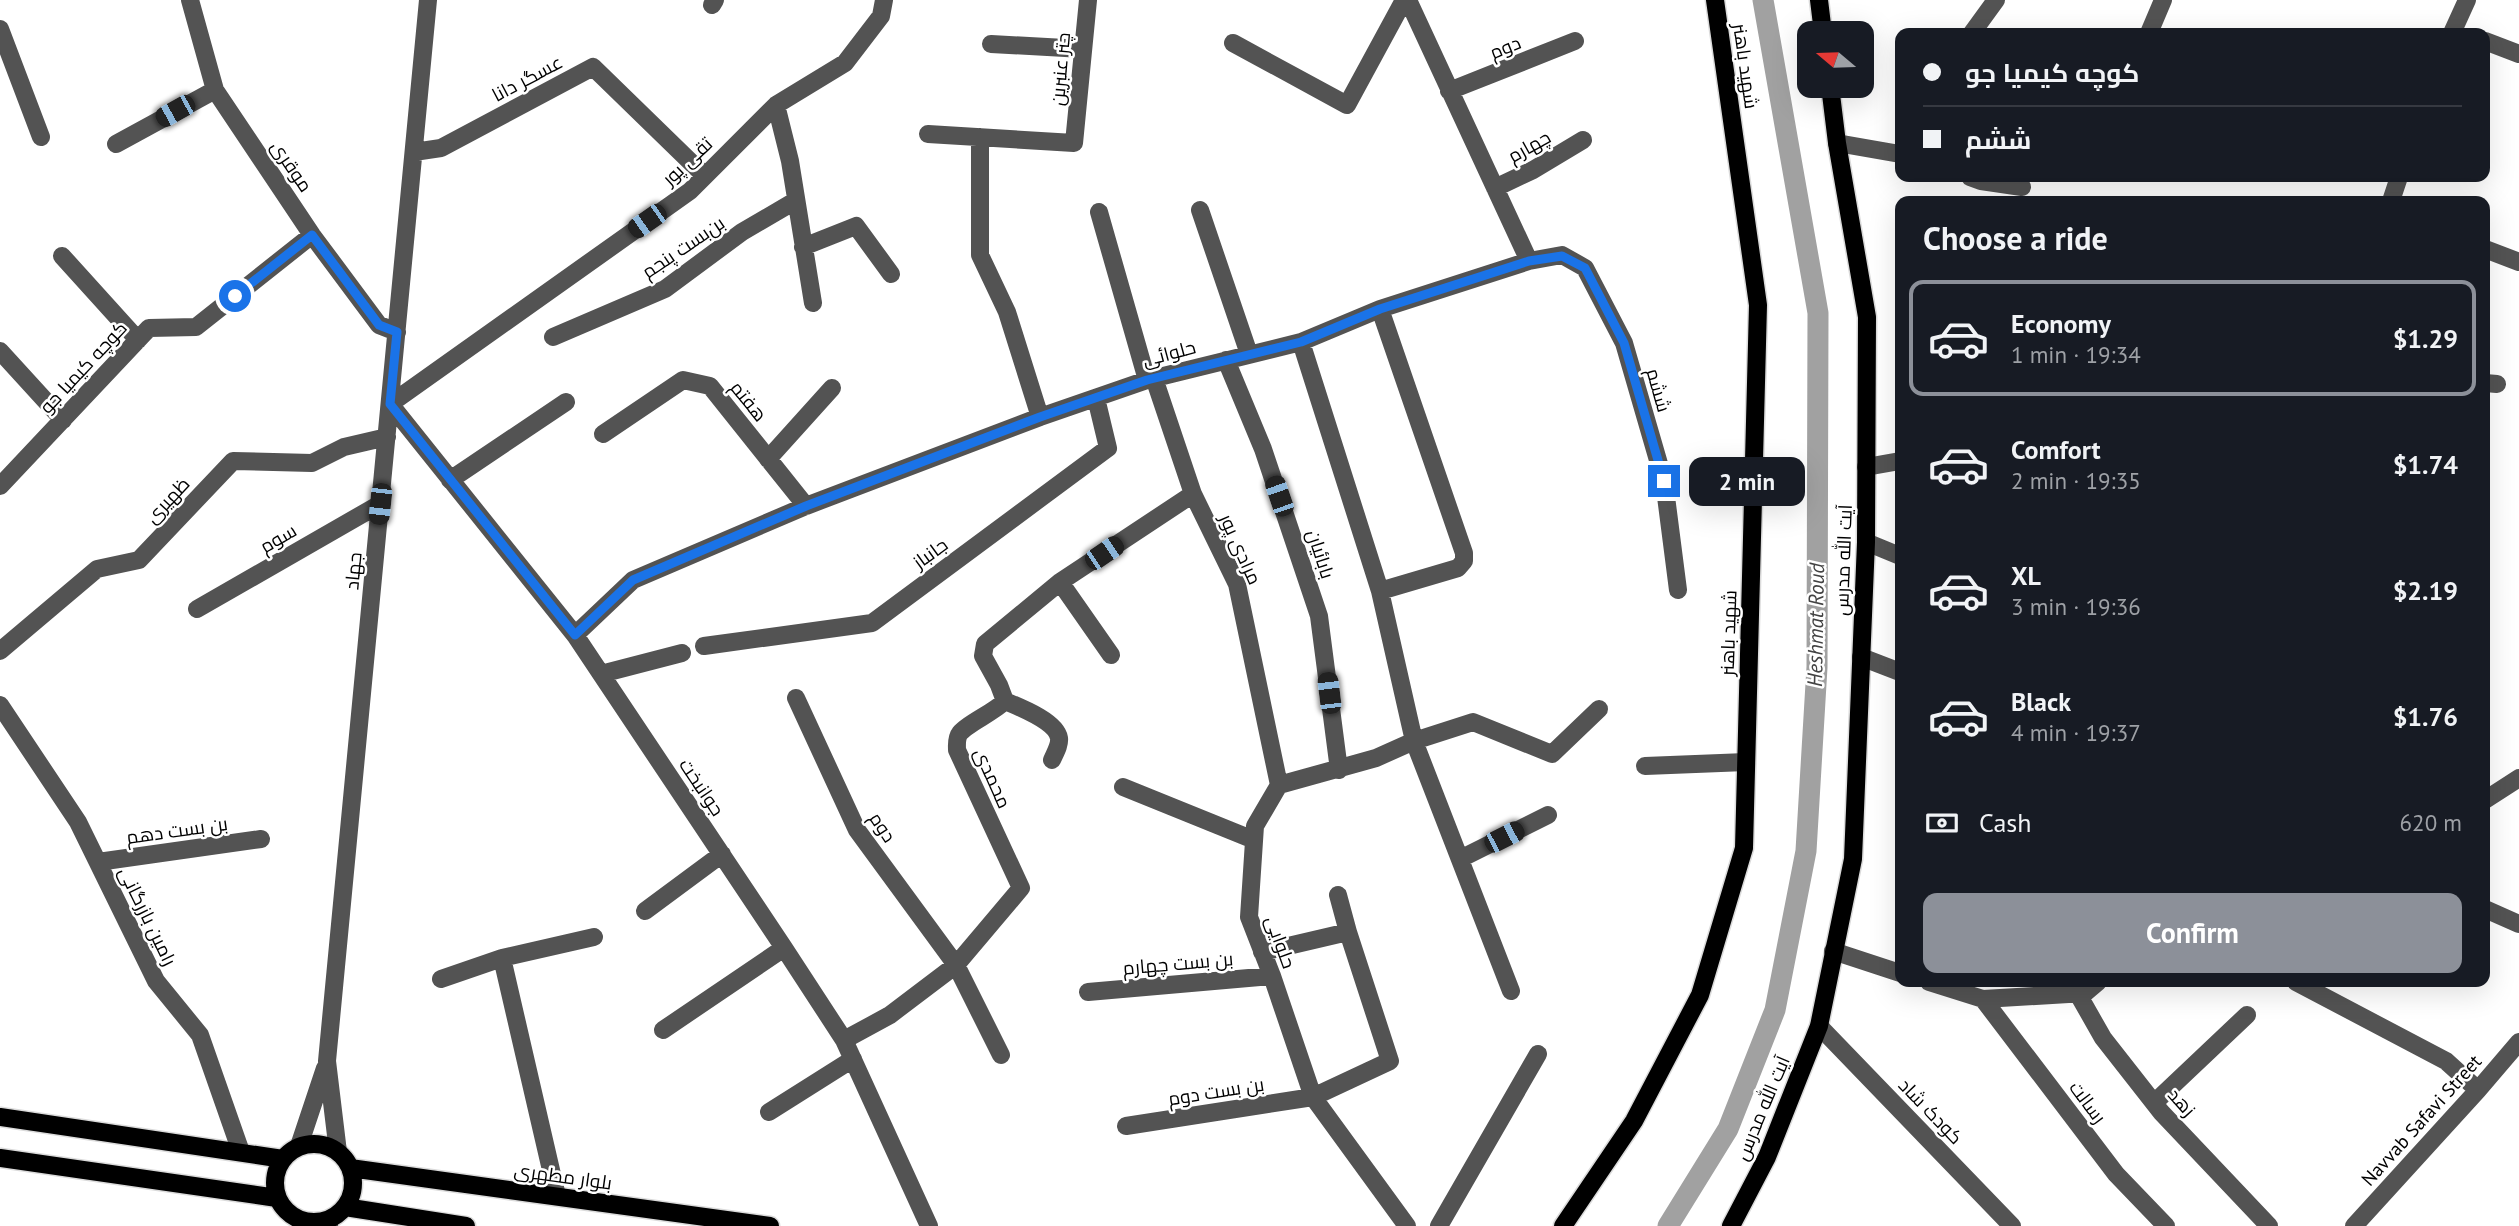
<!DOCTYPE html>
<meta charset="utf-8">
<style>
:root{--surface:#171b24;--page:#20242c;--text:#f1f3f6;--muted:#9ea1a6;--line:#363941;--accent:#8c9099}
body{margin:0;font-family:"PT Sans",Cairo,sans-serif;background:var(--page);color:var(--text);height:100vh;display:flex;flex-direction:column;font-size:26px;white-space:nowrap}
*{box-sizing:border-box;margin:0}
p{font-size:23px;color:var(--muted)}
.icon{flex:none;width:38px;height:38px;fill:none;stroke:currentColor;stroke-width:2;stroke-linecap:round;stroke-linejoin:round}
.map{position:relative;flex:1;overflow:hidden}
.sheet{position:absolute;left:1895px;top:196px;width:595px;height:791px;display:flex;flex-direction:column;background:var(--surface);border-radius:14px;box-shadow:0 7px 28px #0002}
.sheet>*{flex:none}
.guide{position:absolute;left:1895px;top:28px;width:595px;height:154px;border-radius:14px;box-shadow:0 7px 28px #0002;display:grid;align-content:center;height:154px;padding:0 28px;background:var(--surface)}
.needle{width:46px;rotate:289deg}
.tools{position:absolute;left:1797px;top:21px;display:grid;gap:14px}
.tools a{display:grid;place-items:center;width:77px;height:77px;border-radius:14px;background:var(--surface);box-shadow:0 7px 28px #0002;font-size:35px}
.end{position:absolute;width:32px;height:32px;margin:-16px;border:9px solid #1a73e8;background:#fff;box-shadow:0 0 0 4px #fff}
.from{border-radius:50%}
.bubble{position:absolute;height:49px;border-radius:14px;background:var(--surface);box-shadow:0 7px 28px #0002;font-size:23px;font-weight:600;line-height:49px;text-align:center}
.car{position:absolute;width:21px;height:42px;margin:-21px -10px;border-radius:9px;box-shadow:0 0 5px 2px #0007;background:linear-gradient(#222 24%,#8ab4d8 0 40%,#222 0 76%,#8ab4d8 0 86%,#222 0)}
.guide b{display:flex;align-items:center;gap:24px;height:66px;font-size:26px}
.guide b+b{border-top:2px solid var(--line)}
.guide i{width:18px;height:18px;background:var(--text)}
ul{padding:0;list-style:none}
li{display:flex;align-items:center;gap:21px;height:116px;margin:0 14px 10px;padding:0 14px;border:4px solid transparent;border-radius:14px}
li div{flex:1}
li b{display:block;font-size:26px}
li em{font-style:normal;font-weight:600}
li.current{border-color:var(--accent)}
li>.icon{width:63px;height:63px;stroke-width:1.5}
h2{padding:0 28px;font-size:32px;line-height:84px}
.pay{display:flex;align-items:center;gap:18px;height:77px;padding:0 28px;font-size:26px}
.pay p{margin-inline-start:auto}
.cta{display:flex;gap:14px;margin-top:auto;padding:14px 28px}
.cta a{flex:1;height:80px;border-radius:14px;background:var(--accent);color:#fff;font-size:28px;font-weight:600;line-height:80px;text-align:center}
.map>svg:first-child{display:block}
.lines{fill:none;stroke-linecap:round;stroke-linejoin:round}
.canal{stroke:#a1a1a1;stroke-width:21}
.major-casing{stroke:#dbdbdb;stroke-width:21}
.minor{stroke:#535353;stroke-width:18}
.major{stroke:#000;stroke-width:18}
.route{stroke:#1a73e8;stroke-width:9}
.labels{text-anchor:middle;stroke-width:5;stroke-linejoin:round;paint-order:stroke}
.street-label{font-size:19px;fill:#000;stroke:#fff}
.water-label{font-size:21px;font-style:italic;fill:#424242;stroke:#fff}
</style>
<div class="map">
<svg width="2519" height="1226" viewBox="0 0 2519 1226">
<rect width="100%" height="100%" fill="#fff"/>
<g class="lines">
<path class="canal" d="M1668 1226 1728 1129 1775 1010 1806 851 1817 667 1818 313 1763 0"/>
<g class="major-casing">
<path id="major" d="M1819 0 1823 33
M0 1117 283 1159
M275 1183a39 39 0 1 1 78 0a39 39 0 1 1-78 0Z
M0 1158 277 1198
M350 1168 770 1226
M345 1207 466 1226
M1563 1226 1634 1121 1700 995 1744 848 1758 305 1715 0
M1731 1226 1767 1157 1819 1026 1853 859 1866 542 1867 317 1837 143 1830 86"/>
</g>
<path class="minor" d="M190 0 215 90 312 235 379 325 397 332
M884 0 881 16 845 63 776 105 690 191 390 404 575 635 784 948 844 1040 929 1226
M712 5 715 0
M0 29 41 137
M1972 33 1996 0
M2149 33 2163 0
M2452 33 2467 0
M2485 41 2519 54
M1233 43 1347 105 1404 0
M991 44 1083 49
M1449 91 1575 41
M776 105 790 161 813 303
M928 134 1074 143 1088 0
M980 137V255L1007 312 1040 417
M1837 143 1900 154
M116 144 215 90
M414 152 441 148 593 67 705 176
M1970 177 1981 181 2022 187
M1495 188 1533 170 1583 140
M2391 201 2399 177
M1200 210 1249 354
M1099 212 1147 380
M803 247 856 226 891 274
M2485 249 2519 262
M62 256 138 340
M1529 261 1562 255 1585 268 1624 343 1664 481 1678 590
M1380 309 1464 553V561L1458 568 1380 591
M553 337 665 289 742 232 795 201
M1301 342 1380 591 1414 741 1511 991
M0 351 63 420
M1226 360 1263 449 1319 616 1339 770
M1154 378 1193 494 1237 584 1279 785
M2485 383 2497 384
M603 434 683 380 710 386 806 506
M768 459 832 388
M1866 467 1900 461
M450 480 566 402
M0 486 149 328 196 327 312 235
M1866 542 1900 556
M1060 582 1111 655
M197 609 380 504
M575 635 633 580 806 506 1040 417 1147 380 1301 342 1380 309 1529 261 1408 0
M704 646 872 623 1108 448 1096 398
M0 651 97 569 139 560 233 461 312 463 344 447 387 437
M1861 657 1900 672
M601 674 682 653
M796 698 857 830 956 965 1001 1055
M1005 701C1019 707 1056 721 1059 738 1060 745 1055 753 1052 760
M0 705 78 822 156 981 200 1035 241 1152
M1645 766 1746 762
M1123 787 1254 840
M2485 800 2519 778
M1460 859 1548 815
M98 862 261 839
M1338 895 1348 932
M2485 909 2519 924
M645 911 722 854
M1833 951 1900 973
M502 958 557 1196
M441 979 502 958 594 937
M1929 982 1983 999 2085 993 2098 982
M2296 982 2446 1061 2478 1090
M1088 992 1272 976
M2078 994 2103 1038 2161 1112 2269 1226
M1983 999 2116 1174 2166 1226
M1819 1026 2012 1226
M663 1030 784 948
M844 1040 890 1015 956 965 1021 888 957 750C957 745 956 738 960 733 968 723 993 713 1005 701L999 685 983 656 985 644 1060 582 1193 494
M2154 1103 2247 1015
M769 1112 853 1059
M1126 1126 1313 1097 1390 1061 1348 932 1262 952
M299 1146 325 1068
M338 1152 327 1061 428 0
M329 1220V1226
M1407 1226 1313 1097 1272 976 1249 917 1255 826 1279 785 1376 758 1414 741 1473 722 1552 754 1599 709
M1439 1226 1538 1054
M2354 1226 2478 1090 2519 1042"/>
<use href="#major" class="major"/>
</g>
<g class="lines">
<path class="route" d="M235 296 312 235 379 325 397 332 390 404 575 635 633 580 806 506 1040 417 1147 380 1301 342 1380 309 1529 261 1562 256 1585 268 1624 343 1664 481"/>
</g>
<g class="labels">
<g class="street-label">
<text transform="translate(1505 47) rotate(-22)" y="7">دوم</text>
<text transform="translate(1746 66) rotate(82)" y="7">شهید باهنر</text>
<text transform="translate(1060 69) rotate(-85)" y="7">چتر عنبرین</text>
<text transform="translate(527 78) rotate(-28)" y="7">عسگر دانا</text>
<text transform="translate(1529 146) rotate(-29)" y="7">چهارم</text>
<text transform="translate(687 161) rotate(-43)" y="7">تقی پور</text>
<text transform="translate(292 166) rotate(56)" y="7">موقری</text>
<text transform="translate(683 247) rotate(-34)" y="7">بن‌بست پنجم</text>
<text transform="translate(1169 353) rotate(-15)" y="7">حلوائی</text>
<text transform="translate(83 367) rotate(-47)" y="7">کوچه کیمیا جو</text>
<text transform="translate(1659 390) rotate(74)" y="7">ششم</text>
<text transform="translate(749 401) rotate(51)" y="7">هفتم</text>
<text transform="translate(167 500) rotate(-47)" y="7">ظهیری</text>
<text transform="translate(278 538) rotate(-30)" y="7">سوم</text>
<text transform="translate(1241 549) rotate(66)" y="7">مرادی پور</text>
<text transform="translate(930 553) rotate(-36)" y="7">جانباز</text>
<text transform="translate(1321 554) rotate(72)" y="7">بابائیان</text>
<text transform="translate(1843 560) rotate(-88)" y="7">آیت الله مدرس</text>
<text transform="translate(353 571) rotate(-85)" y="7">جهاد</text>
<text transform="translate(1728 633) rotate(-88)" y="7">شهید باهنر</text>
<text transform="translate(993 778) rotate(66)" y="7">محمدی</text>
<text transform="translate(702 787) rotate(56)" y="7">جوانبخت</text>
<text transform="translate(883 827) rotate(57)" y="7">دوم</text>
<text transform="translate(177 830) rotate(-8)" y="7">بن بست دهم</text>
<text transform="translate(148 916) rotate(64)" y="7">رامین بازرگانی</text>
<text transform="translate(1281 942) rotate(70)" y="7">حلوایی</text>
<text transform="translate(1178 963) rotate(-5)" y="7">بن بست چهارم</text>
<text transform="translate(1216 1091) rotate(-9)" y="7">بن بست دوم</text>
<text transform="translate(2088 1102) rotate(53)" y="7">رسالت</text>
<text transform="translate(2182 1102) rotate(48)" y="7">زهد</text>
<text transform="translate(1762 1108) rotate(-67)" y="7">آیت الله مدرس</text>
<text transform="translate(1931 1111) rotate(46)" y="7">کودک شاد</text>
<text transform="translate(2421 1120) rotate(-48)" y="7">Navvab Safavi Street</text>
<text transform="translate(563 1176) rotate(8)" y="7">بلوار مطهری</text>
</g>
<g class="water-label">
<text transform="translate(1816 625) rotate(-89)" y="7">Heshmat Roud</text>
</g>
</g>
</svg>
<div class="tools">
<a><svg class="needle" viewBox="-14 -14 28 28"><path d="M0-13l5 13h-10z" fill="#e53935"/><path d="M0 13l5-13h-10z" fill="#9ea1a6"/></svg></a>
</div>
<i class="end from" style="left:235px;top:296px"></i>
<i class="end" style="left:1664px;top:481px"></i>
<div class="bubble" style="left:1689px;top:457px;width:116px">2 min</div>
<i class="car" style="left:175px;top:111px;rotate:241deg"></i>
<i class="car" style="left:647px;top:221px;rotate:235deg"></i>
<i class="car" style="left:1279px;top:496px;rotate:341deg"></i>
<i class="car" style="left:380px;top:504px;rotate:186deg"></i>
<i class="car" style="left:1104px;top:553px;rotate:56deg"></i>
<i class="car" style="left:1329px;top:693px;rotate:353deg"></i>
<i class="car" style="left:1504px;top:837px;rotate:63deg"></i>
<div class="guide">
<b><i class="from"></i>کوچه کیمیا جو</b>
<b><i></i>ششم</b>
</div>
<section class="sheet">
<h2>Choose a ride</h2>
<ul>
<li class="current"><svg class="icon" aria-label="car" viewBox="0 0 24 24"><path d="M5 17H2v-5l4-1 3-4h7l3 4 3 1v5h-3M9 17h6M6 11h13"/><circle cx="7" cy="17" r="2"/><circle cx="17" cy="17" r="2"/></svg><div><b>Economy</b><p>1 min · 19:34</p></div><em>$1.29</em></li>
<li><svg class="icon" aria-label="car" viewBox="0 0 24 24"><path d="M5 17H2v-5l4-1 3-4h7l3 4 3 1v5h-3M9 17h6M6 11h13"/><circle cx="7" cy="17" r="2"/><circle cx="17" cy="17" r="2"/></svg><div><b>Comfort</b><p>2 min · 19:35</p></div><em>$1.74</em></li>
<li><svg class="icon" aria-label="car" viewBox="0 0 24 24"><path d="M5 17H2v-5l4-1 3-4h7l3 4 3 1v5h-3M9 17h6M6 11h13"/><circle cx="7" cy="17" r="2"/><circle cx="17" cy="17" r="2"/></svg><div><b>XL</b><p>3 min · 19:36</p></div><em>$2.19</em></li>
<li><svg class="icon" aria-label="car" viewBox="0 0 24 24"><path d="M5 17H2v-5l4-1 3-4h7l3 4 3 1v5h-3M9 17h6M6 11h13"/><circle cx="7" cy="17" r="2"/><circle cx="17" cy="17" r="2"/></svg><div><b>Black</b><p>4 min · 19:37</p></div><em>$1.76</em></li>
</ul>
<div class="pay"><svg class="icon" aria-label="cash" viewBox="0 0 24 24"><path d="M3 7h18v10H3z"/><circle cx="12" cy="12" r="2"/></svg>Cash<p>620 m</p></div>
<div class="cta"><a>Confirm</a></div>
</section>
</div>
